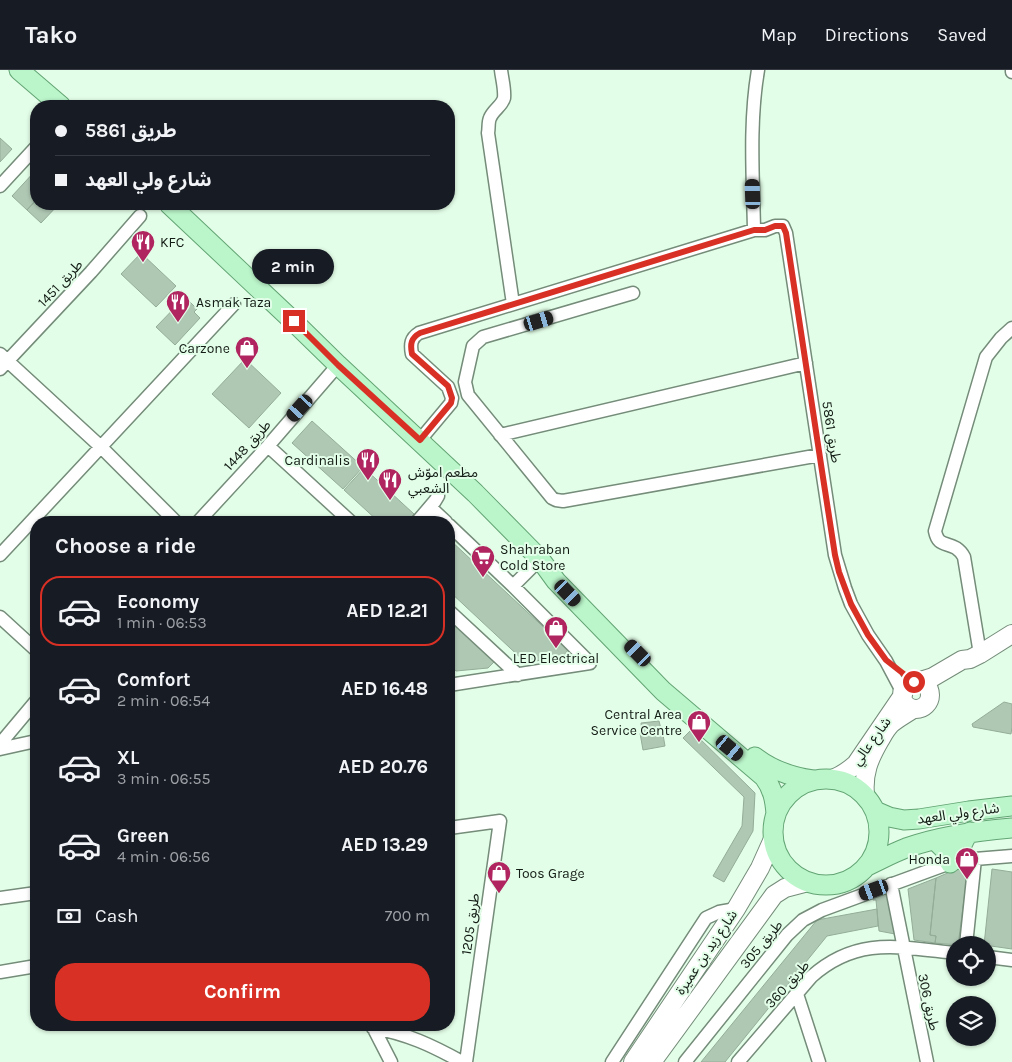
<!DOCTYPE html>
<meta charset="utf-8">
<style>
:root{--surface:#171b24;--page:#242831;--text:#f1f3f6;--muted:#9ea1a6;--line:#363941;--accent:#d93025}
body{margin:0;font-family:Karla,"Noto Sans Arabic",sans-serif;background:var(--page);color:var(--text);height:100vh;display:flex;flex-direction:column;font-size:19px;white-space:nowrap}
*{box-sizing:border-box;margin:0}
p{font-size:16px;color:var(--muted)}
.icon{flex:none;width:28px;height:28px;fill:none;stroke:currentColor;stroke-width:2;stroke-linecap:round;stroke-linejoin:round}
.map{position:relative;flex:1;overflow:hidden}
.drawer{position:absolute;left:30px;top:446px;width:425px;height:515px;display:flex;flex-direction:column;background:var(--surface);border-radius:20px;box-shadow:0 1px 4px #0004}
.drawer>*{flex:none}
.guide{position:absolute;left:30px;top:30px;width:425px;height:110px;border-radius:20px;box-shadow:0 1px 4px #0004;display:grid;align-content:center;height:110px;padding:0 25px;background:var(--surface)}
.buttons{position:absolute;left:946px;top:866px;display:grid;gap:10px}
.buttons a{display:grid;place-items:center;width:50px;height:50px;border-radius:50%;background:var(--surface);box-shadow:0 1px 4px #0004;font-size:25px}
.end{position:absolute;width:22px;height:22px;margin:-11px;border:6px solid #d93025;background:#fff;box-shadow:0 0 0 2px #fff}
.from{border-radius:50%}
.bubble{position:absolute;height:35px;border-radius:18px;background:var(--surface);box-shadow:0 1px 4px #0004;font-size:16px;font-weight:700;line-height:35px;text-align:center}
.car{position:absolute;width:15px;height:30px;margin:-15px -8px;border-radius:6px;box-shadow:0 0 4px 1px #0007;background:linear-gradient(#222 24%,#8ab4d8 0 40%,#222 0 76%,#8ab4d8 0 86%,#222 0)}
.guide b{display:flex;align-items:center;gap:18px;height:48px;font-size:19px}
.guide b+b{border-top:1px solid var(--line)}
.guide i{width:12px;height:12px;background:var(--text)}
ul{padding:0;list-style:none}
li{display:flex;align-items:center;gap:15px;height:70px;margin:0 10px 8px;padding:0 15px;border:2px solid transparent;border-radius:20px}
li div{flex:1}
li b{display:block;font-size:19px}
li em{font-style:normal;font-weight:700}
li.current{border-color:var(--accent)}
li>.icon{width:45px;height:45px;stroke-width:1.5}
h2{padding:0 25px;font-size:22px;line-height:60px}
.pay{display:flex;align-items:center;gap:12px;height:55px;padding:0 25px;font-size:19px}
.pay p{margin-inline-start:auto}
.cta{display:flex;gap:10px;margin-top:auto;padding:10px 25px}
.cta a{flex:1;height:58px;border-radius:20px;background:var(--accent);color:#fff;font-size:20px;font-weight:700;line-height:58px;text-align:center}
header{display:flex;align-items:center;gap:30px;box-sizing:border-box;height:70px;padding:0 25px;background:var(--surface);border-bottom:1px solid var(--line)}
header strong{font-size:24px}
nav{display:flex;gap:28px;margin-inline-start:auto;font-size:18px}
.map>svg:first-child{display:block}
.building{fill:#afc8b4;stroke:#94ad99}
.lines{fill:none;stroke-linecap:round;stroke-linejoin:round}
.street-casing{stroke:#748c79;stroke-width:15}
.secondary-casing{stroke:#748c79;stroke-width:20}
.primary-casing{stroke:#62a473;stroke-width:21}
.street{stroke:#fff;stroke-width:12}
.secondary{stroke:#fff;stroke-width:18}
.primary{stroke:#bbf5ca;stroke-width:19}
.route{stroke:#d93025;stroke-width:6}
.labels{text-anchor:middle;stroke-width:4;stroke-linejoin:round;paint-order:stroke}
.poi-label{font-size:14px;fill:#131c15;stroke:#e3fee8;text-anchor:start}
.street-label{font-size:14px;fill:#131c15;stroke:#e3fee8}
</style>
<header>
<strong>Tako</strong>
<nav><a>Map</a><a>Directions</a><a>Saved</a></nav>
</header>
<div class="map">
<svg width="1012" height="992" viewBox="0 0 1012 992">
<rect width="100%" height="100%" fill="#e3fee8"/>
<path class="building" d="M0 68 12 79 0 92Z
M36 100V130L27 140 12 126Z
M36 130V134H59L41 153 27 140Z
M141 183 176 216 156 237 121 204Z
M185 227 197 239 194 242 200 248 175 275 156 257Z
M245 289 281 323 249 358 212 324Z
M312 351 363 397 343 419 292 373Z
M364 398 414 444 406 452H379L344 420Z
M449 469 568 580 562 588 525 592 449 521Z
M449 547 496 590 488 598 456 601 449 595Z
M1004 632 1012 634V657L1011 664 973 657 972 654Z
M659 651 661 659 642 662 641 653Z
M662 659 665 676 643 680 640 663Z
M691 660 755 723 753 761 724 812 713 806 742 756 744 727 683 668Z
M959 798 967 807 958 875 935 873 936 866 930 865 936 808Z
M992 799 1012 802V879L984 875Z
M936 808 930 865 936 866 935 873 914 870 908 819Z
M887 822 895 864 879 861 876 830H873V828Z
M877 839 878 856 827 866 725 992H701L817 850Z"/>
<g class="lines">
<g class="street-casing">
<path id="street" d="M501 0C502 9 505 19 504 28 502 36 493 40 490 48 488 52 489 58 488 63L513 234
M1012 0V2
M0 116 36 77
M754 160C753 106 749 53 758 0
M633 223 483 267 473 276 465 312 468 325 552 428 556 430 563 431 820 385
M0 284 101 377 176 452
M0 299 91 202 140 146
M500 365 806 293
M420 370 451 333 452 328 448 317 412 284C410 274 411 268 419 263L754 160H765L775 156H783L786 163 835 485 845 518 851 534 868 565 886 591 903 623
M268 376 351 452
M430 437 446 452
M198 452 268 376 338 295
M417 452 435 431 438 426
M449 455 513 516 590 593
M0 485 234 234
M513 516 540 489
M449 541 518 605
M0 547 36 580
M980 584 964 487C962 483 959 480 956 478 945 472 938 476 935 461L986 287 1001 268 1012 258
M449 615 590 593
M0 674 36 631
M0 679 36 671
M449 758 500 751 466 992
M891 814 927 992
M0 828 36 823
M966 875 975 789
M988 887 1012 890
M0 902 36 896
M797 924 819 992
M372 955 391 992
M373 958C406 963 433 976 462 992
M612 992 706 848 719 842 736 839
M685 992 787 865 803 850 822 840 950 793 975 789 1012 786
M738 992 811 907C857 866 899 877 955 883"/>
</g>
<g class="secondary-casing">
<path id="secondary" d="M902 625a14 14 0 1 1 28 0a14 14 0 1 1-28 0Z
M917 612 933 607 962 590 970 589 980 584 1012 564
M832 709C841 706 848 701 856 694L903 625
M865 725C863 703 869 689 880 670 883 665 886 659 891 654 898 648 906 644 913 639
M633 992 736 839 760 798 773 769
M652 992 774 825 785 818 808 812"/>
</g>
<g class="primary-casing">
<path id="primary" d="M19 0 61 36
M169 134 293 251 338 295 475 423 540 489 556 511 663 621 764 707C773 719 775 730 776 744
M755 687C772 700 791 707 813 710
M773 762a53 53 0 1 1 106 0a53 53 0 1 1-106 0Z
M875 741 889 747 904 750 919 749 969 741 1012 736
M935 770 944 779 950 793
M961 790C960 778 962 771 970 762
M867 796C880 790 893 783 906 778 940 766 976 761 1012 758"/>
</g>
<use href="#street" class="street"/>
<use href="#secondary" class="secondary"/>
<use href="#primary" class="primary"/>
</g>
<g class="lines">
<path class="route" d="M294 251 338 295 420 370 451 333 452 328 448 316 412 284C410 274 411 268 420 263L754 160H765L775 156H783L786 163 822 401 835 485 839 502 851 534 868 565 886 590 914 612"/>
</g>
<defs>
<g id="restaurant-pin" transform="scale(1.25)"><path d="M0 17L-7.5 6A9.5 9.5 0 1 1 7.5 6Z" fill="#b0245f" stroke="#e3fee8"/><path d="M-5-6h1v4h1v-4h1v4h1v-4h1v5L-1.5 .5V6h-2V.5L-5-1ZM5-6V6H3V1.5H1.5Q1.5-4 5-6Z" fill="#fff"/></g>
<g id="shop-pin" transform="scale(1.25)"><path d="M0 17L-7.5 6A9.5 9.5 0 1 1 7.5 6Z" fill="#b0245f" stroke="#e3fee8"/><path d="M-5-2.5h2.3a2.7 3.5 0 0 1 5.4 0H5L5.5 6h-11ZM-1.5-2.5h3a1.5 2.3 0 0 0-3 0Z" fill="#fff"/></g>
<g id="supermarket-pin" transform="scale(1.25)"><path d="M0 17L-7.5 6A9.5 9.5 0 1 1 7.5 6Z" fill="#b0245f" stroke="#e3fee8"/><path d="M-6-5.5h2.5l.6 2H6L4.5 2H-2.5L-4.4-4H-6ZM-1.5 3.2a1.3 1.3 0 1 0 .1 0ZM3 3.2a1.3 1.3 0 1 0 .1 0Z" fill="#fff"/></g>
</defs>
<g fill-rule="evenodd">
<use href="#restaurant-pin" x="143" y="172"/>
<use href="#restaurant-pin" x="178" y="232"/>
<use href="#shop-pin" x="247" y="278"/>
<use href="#restaurant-pin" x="368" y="390"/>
<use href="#restaurant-pin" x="390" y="410"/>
<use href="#supermarket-pin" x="483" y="487"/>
<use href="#shop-pin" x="556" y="558"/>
<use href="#shop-pin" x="699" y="652"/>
<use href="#shop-pin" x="967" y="789"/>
<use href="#shop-pin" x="499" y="803"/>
</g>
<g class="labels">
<g class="poi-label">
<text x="160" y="177">KFC</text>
<text x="196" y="237">Asmak Taza</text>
<text x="230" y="283" text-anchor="end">Carzone</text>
<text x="350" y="395" text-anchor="end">Cardinalis</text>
<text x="408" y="407">مطعم اموّش<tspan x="408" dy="16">الشعبي</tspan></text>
<text x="500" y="484">Shahraban<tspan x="500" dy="16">Cold Store</tspan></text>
<text x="556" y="593" text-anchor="middle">LED Electrical</text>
<text x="682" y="649" text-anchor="end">Central Area<tspan x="682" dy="16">Service Centre</tspan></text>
<text x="950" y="794" text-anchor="end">Honda</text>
<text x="516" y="808">Toos Grage</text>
</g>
<g class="street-label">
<text transform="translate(60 213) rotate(-47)" y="5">طريق 1451</text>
<text transform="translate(832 362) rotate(81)" y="5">طريق 5861</text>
<text transform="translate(247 375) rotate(-48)" y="5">طريق 1448</text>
<text transform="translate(871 671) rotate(-54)" y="5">شارع عالي</text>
<text transform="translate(958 743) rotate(-8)" y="5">شارع ولي العهد</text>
<text transform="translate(470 854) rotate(-82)" y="5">طريق 1205</text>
<text transform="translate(761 874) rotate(-50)" y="5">طريق 305</text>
<text transform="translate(706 882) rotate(-56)" y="5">شارع زيد بن عميرة</text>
<text transform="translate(787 914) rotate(-48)" y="5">طريق 360</text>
<text transform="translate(929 932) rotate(78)" y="5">طريق 306</text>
</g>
</g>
</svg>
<div class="buttons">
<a><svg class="icon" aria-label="locate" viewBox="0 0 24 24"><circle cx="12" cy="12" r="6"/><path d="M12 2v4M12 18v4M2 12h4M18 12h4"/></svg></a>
<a><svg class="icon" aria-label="layers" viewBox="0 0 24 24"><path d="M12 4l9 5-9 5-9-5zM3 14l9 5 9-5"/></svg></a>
</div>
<i class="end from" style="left:914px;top:612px"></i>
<i class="end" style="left:294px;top:251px"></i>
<div class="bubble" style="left:252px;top:179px;width:82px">2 min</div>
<i class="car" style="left:753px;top:124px;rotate:358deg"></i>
<i class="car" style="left:539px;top:251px;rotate:73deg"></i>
<i class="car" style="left:300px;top:338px;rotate:222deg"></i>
<i class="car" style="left:568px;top:523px;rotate:136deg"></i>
<i class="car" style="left:638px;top:583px;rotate:315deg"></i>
<i class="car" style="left:730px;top:678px;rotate:130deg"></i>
<i class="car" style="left:874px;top:820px;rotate:250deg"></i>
<div class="guide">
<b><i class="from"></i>طريق 5861</b>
<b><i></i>شارع ولي العهد</b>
</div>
<section class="drawer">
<h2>Choose a ride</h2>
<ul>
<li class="current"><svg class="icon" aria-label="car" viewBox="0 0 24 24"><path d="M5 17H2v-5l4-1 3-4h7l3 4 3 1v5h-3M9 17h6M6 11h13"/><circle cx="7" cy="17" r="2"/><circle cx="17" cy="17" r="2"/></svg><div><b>Economy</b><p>1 min · 06:53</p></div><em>AED 12.21</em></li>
<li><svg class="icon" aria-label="car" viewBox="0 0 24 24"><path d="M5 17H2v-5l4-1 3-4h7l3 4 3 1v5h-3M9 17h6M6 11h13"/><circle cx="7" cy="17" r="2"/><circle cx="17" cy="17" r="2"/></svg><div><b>Comfort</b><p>2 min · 06:54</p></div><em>AED 16.48</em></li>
<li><svg class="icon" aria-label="car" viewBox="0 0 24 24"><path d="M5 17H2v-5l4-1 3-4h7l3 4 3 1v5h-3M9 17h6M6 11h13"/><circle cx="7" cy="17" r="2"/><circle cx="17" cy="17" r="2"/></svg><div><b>XL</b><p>3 min · 06:55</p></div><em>AED 20.76</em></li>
<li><svg class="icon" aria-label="car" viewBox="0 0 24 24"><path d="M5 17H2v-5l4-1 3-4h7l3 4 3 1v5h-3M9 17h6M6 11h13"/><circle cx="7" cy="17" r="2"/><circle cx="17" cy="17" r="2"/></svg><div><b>Green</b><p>4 min · 06:56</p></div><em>AED 13.29</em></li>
</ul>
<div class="pay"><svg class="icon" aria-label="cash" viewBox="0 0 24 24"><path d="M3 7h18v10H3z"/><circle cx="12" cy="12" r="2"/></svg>Cash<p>700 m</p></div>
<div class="cta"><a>Confirm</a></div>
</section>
</div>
